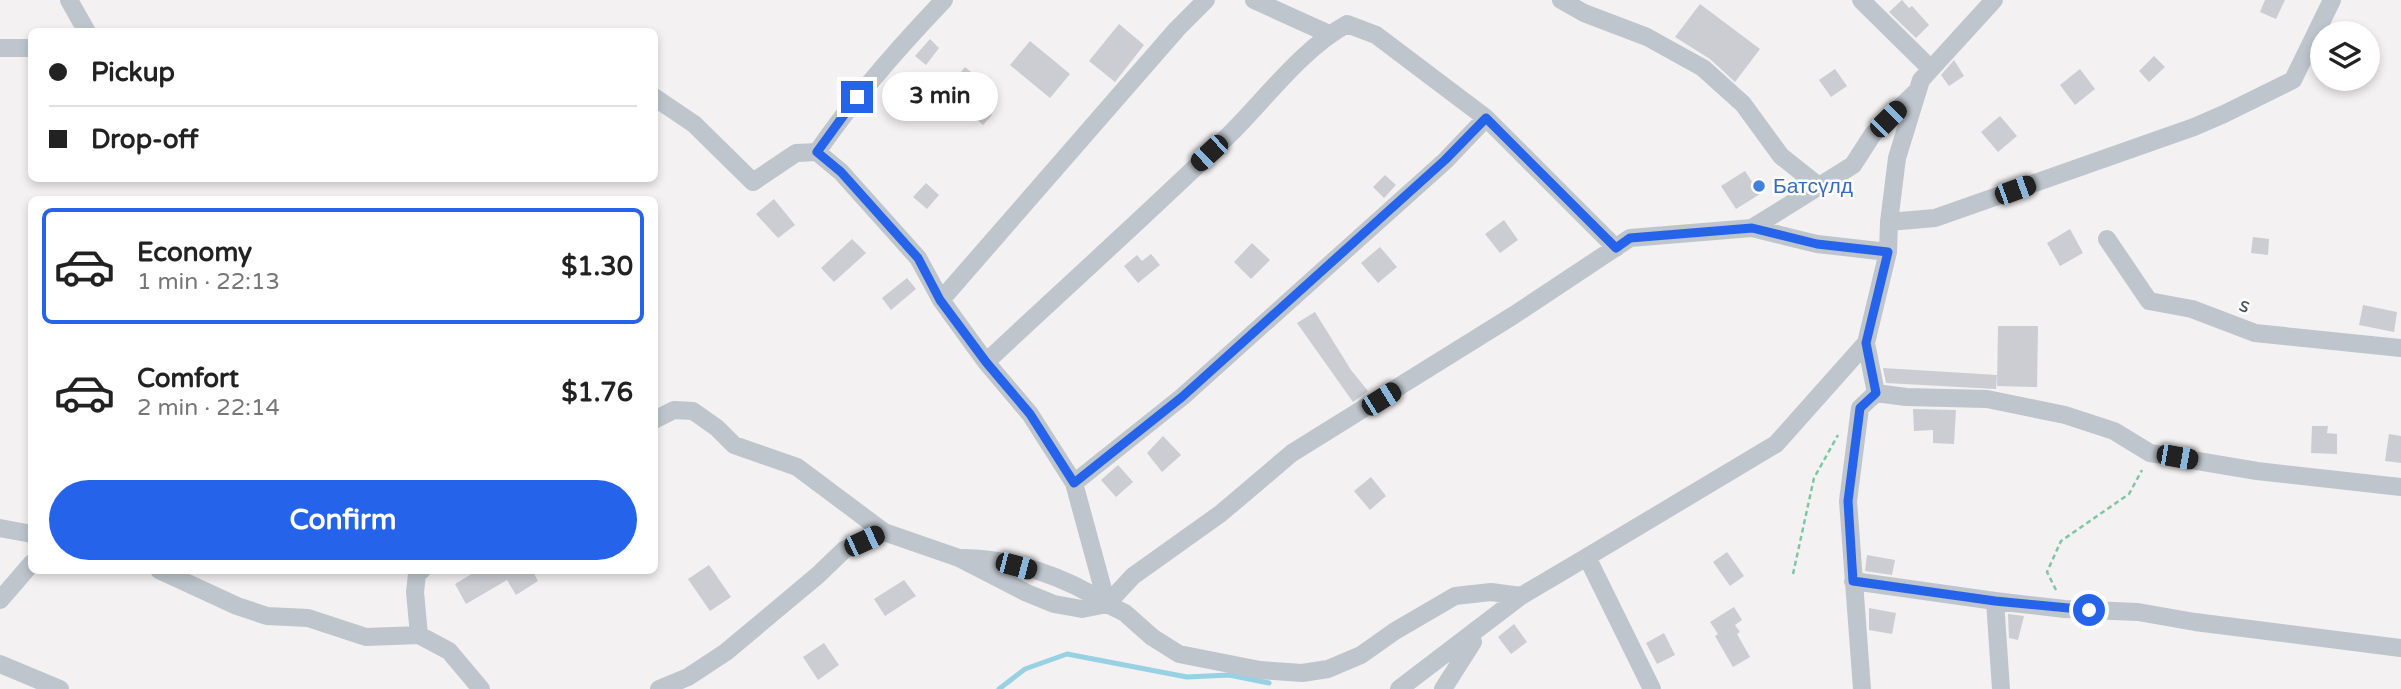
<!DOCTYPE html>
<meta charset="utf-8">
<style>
:root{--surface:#fff;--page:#f2f2f2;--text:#222;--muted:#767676;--line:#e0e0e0;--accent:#2563eb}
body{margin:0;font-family:"Varela Round",sans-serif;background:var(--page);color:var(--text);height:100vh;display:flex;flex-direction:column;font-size:26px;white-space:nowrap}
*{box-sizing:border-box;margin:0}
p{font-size:23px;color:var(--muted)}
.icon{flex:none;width:38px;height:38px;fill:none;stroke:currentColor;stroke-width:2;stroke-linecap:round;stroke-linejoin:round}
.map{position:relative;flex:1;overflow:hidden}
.sheet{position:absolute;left:28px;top:196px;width:630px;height:378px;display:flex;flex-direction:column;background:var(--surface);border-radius:10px;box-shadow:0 4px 10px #0003}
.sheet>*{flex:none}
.hud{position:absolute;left:28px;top:28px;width:630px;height:154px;border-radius:10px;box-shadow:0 4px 10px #0003;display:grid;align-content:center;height:154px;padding:0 21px;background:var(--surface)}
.buttons{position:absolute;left:2310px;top:21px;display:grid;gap:14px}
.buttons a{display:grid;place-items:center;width:70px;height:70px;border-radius:50%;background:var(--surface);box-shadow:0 4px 10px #0003;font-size:35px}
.end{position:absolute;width:32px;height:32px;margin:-16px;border:9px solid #2563eb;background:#fff;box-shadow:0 0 0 4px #fff}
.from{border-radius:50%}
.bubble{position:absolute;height:49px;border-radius:24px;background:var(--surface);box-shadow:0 4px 10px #0003;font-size:23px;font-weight:700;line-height:49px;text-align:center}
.car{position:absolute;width:21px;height:42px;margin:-21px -10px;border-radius:9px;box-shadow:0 0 5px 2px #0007;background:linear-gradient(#222 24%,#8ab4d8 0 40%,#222 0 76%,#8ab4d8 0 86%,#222 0)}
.hud b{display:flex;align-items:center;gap:24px;height:66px;font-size:26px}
.hud b+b{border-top:2px solid var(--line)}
.hud i{width:18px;height:18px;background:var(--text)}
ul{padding:12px 0 0;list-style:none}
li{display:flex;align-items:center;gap:21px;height:116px;margin:0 14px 10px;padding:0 7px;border:4px solid transparent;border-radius:10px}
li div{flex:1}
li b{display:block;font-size:26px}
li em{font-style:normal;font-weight:700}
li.on{border-color:var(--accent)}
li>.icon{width:63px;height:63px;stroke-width:1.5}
.primary-button{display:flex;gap:14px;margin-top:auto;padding:14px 21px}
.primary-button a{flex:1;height:80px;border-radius:42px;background:var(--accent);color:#fff;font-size:28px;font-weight:700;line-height:80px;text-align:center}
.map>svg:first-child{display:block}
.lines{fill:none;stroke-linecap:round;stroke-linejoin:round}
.stream{stroke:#97d1e3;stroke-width:5}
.building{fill:#cbcdd3}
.path{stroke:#80c6a5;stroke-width:2.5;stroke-dasharray:5 3.5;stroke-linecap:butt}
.minor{stroke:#bec5cc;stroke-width:18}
.route{stroke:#2563eb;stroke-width:9}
.shop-dot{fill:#3f7fe0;stroke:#fff;stroke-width:2.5}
.labels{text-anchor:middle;stroke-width:5;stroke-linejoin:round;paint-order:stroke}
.shop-label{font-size:21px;fill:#366cbe;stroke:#fff;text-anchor:start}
.street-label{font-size:21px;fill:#4b535c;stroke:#fff}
</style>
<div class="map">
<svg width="2401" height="689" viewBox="0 0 2401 689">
<rect width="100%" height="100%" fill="#f3f1f1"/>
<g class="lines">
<path class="stream" d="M999 689 1025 669 1067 654 1187 677 1229 675 1269 683"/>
</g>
<path class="building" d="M1902 0 1909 8 1912 6 1929 25 1916 38 1889 12Z
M2265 0H2285L2276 19 2260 12Z
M1700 4 1760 49 1735 82 1710 59 1675 37Z
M1119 24 1144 45 1115 82 1089 61Z
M930 39 939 48 926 65 915 56Z
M1030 41 1070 74 1050 98 1010 65Z
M2154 56 2165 67 2149 82 2139 71Z
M1954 60 1964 76 1949 86 1941 75Z
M965 67 990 88 978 103 992 115 983 125 969 113 975 106 950 85Z
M1835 69 1847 86 1831 97 1819 80Z
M2080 69 2095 89 2075 105 2060 85Z
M2000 116 2017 136 1998 152 1981 132Z
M1745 171 1760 194 1736 209 1721 186Z
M1385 175 1396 185 1384 198 1373 187Z
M926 183 939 195 927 209 913 197Z
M774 199 795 225 778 238 756 214Z
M1504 220 1518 240 1500 253 1485 234Z
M2070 229 2083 253 2060 266 2047 243Z
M2253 237 2269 239 2268 255 2251 253Z
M852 239 866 253 834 282 821 268Z
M1252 243 1270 260 1251 279 1234 262Z
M1380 247 1397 267 1378 283 1361 263Z
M1151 254 1160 265 1138 283 1124 266 1137 255 1142 261Z
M907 278 916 289 891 310 882 298Z
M2363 305 2397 312 2394 332 2359 325Z
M1315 312 1351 370 1368 391 1353 402 1297 323Z
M1998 326H2038L2037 387 1997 386Z
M1883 368 1997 375 1996 389 1886 383Z
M1913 409 1956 410 1954 444 1933 443V430L1914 431Z
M2312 426H2328L2327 433 2337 434V454L2311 453Z
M2389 434 2401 436V463L2385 461Z
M1163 436 1181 455 1162 472 1147 453Z
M1118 465 1133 482 1116 497 1101 480Z
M1371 477 1386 496 1370 510 1354 491Z
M1727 552 1744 576 1730 586 1713 562Z
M1867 555 1895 560 1892 575 1865 571Z
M709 565 731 597 710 611 688 579Z
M478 570H532L538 581 516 595 507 580 466 604 455 584Z
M904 580 916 596 885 616 874 599Z
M1734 607 1742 620 1735 625 1740 632 1737 634 1750 657 1733 667 1715 636 1718 634 1710 622Z
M1869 608 1896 613 1892 634 1869 630Z
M2008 614 2024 616 2018 640 2009 638Z
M1514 624 1527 642 1511 654 1498 637Z
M1664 633 1675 655 1657 664 1646 643Z
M824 643 839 665 818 680 803 657Z"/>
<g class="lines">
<path class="path" d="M1793 574 1814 478 1838 435
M2056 590 2047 572 2061 541 2129 494 2142 470"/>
<path class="minor" d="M69 0 87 32
M1254 0 1329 34
M1561 0 1584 13 1647 37 1703 68 1743 104 1781 156 1820 187
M1861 0 1931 69
M0 48H32
M654 97 694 124 753 182 796 153 817 152 841 172 918 258 941 300 986 362 1030 414 1074 483 1107 604 1125 613 1152 637 1179 654 1260 670 1302 673 1328 669 1361 655 1395 631 1455 596 1491 592 1521 596
M817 152C855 97 898 48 944 0
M1889 222 1935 218 2194 127 2224 114 2293 80 2332 0
M1752 228 1853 165 1873 134 1917 91
M2107 239 2149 301 2192 309 2255 333 2401 348
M941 300 1177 29 1206 0
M986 362C1067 286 1151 211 1231 133 1268 96 1301 50 1347 24L1376 35 1486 118 1616 248
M1876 393 1906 397 1987 399 2065 415 2114 431 2150 453 2257 471 2401 487
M654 420 674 410 693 411 717 428 734 445 797 467 884 532
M1074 483 1182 397 1445 161 1486 118
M0 528 32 534
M963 558C1011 558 1067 577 1107 604
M159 570 237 606 267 616 308 618 366 637 419 635 449 651 481 689
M1853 581 1995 601 2001 689
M0 600 32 563
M1995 601 2065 609 2138 612 2195 622 2401 648
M419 635 415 592 417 574 422 570
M0 664 60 689
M659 689 688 677 726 652 818 575 844 550 884 532 959 558 1027 593 1054 604 1082 609 1107 604 1133 576 1220 514 1292 453 1514 315 1630 238 1752 228 1817 244 1888 252
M1399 689 1521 596 1587 557
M1443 689 1473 642
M1652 689 1587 557 1776 444 1866 343
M1862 689 1848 501 1860 408 1876 393 1866 343 1888 252 1889 222 1897 158 1921 80 1994 0"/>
</g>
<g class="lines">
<path class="route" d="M857 97 817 152 841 172 918 258 940 300 986 362 1030 414 1074 483 1182 397 1445 160 1486 118 1616 248 1630 238 1752 228 1817 244 1888 252 1866 343 1876 393 1860 408 1848 501 1853 581 1995 601 2089 610"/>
</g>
<circle class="shop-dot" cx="1759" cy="186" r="7"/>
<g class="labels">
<g class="shop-label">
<text x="1773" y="193">Батсүлд</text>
</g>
<g class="street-label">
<text transform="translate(2245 305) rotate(21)" y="7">s</text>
</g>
</g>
</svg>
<div class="buttons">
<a><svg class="icon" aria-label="layers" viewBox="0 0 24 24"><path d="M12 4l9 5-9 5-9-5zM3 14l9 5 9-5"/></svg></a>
</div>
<i class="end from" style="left:2089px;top:610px"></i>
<i class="end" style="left:857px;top:97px"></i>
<div class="bubble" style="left:882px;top:72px;width:116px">3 min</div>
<i class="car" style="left:1888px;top:119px;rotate:45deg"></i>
<i class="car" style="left:1209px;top:153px;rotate:227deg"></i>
<i class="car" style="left:2015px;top:190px;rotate:70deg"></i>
<i class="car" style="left:1381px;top:399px;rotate:58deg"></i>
<i class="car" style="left:2177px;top:457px;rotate:100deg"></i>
<i class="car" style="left:864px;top:541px;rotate:65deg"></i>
<i class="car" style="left:1016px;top:566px;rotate:105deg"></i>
<div class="hud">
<b><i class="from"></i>Pickup</b>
<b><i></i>Drop-off</b>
</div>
<section class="sheet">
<ul>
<li class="on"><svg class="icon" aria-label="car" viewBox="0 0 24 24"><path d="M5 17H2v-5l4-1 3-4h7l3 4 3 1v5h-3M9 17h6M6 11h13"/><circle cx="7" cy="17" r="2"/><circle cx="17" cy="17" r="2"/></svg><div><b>Economy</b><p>1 min · 22:13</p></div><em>$1.30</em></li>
<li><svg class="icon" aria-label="car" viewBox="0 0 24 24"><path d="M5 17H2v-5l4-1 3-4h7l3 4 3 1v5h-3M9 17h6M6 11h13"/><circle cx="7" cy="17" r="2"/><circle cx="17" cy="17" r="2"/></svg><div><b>Comfort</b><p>2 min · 22:14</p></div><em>$1.76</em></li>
</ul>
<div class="primary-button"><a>Confirm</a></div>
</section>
</div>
